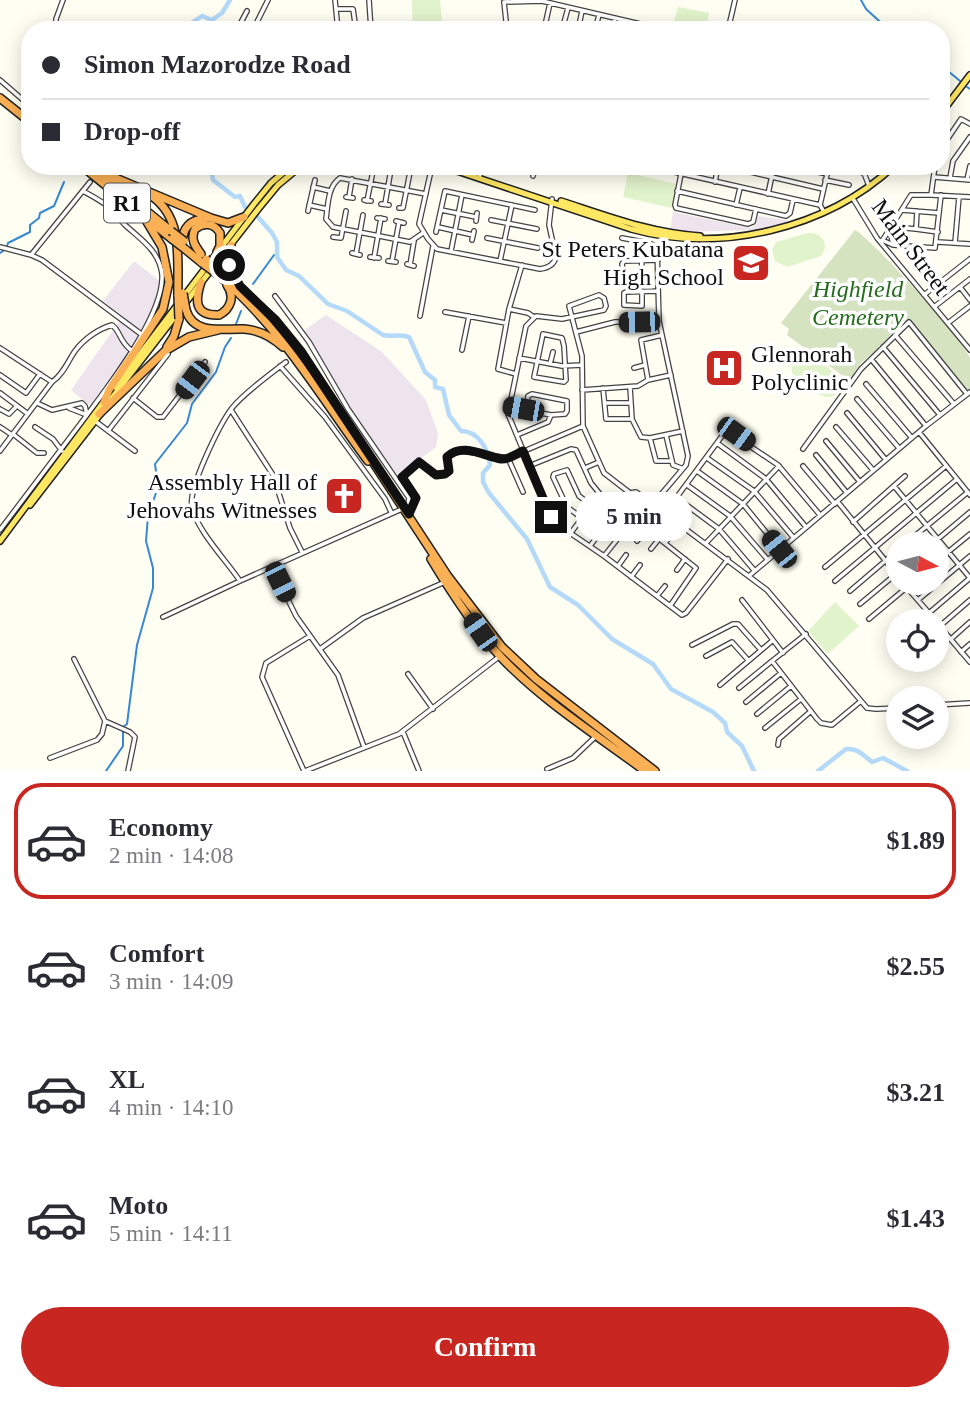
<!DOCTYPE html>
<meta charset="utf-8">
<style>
:root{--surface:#fff;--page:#f2f2f3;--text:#2b2b33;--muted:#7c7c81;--line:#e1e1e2;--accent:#c72720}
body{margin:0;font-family:"Times New Roman",serif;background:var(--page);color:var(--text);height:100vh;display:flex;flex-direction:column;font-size:26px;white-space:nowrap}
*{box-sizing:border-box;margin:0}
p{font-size:23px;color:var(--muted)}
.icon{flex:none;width:38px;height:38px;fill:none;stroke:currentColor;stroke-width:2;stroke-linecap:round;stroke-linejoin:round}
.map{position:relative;height:771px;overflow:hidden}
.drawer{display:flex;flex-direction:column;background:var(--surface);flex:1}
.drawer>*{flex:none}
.top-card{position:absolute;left:21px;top:21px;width:929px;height:154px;border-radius:28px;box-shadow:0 4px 18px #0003;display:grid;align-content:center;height:154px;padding:0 21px;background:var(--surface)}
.needle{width:46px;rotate:97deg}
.fabs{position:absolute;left:886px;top:532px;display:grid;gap:14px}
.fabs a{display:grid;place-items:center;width:63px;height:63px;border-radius:50%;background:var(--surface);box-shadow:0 4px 18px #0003;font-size:35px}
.end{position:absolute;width:32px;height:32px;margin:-16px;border:9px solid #101010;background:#fff;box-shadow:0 0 0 4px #fff}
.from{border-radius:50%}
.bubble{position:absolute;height:49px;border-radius:24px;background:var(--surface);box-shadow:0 4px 18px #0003;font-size:23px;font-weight:700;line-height:49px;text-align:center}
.car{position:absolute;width:21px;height:42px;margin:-21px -10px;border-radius:9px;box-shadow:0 0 5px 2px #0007;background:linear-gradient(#222 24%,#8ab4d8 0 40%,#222 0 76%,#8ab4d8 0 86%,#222 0)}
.top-card b{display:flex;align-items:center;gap:24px;height:66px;font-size:26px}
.top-card b+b{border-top:2px solid var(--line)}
.top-card i{width:18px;height:18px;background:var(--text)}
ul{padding:12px 0 0;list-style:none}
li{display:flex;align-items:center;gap:21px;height:116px;margin:0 14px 10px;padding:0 7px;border:4px solid transparent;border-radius:28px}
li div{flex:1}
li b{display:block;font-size:26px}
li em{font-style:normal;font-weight:700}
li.on{border-color:var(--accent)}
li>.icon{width:63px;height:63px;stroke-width:1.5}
.cta{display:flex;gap:14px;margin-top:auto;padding:14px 21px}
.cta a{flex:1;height:80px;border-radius:42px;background:var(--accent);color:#fff;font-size:28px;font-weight:700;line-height:80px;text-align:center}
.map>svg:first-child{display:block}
.industrial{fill:#eee4ee}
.cemetery{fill:#d5e3c1}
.pitch{fill:#e1f3cb}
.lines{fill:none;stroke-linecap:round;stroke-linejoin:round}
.stream{stroke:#3787d4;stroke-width:2}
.river{stroke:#b4d9f9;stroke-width:4.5}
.minor-casing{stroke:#434343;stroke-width:6}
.major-casing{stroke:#212121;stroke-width:8}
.highway-casing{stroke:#212121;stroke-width:10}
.minor{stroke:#fff;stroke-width:3.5}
.major{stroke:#fee763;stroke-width:5}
.highway{stroke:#fab055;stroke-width:7}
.highway-bridge-casing{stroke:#212121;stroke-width:10;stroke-linecap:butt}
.highway-bridge{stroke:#fab055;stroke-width:7}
.route{stroke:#101010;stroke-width:9}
.labels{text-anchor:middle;stroke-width:7;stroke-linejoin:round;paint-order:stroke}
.shield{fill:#fff;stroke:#585858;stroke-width:2}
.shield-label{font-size:23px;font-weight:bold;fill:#101010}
.street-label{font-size:24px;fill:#101010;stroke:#fff}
.poi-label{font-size:24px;fill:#101010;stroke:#fff;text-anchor:end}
.park-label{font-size:24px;font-style:italic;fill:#256b1c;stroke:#fff}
</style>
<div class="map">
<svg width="970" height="771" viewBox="0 0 970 771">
<rect width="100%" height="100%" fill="#fffef2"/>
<path class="industrial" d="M673 212 751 228 754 227 758 216 787 220V223L754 230 681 232 670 231Z
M134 261 166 286 161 310 94 409 71 390 123 316 103 301Z
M326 315 382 352 426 400 438 433 436 447 398 476 299 334Z"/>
<path class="cemetery" d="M855 230C871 238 965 342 970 358 970 367 970 381 970 390L968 392 911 320 861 363 850 381 787 335 789 329 781 323Z"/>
<path class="pitch" d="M412 0H440L443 30H413Z
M678 7 709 13 705 30 673 25Z
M628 173 677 184 672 208 623 197Z
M808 233C823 232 830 245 821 256L787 267 775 261 772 250 776 242Z
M805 354 814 357 839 376 841 387C833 404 821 396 809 388 803 384 794 379 792 372 791 367 792 366 794 361Z
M835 602 859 626 828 654 808 631Z"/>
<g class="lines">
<path class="stream" d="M861 0 866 9 889 30
M942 66 960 81
M967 87 970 89
M0 253 6 249 8 243 30 232V225L39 218 40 213 54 206 64 182
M253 284 274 255H277
M236 324 241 311
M123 727 127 724 137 645 153 588V568L146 541 148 516 158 487 155 464 187 423 192 404 216 372 225 347 231 338
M106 771 123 746V730"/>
<path class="river" d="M181 30 202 16 212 20 222 13 230 0
M211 166 213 180 235 197 240 196 245 207 258 217 272 233 277 242V257L286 270 299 276 328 304 347 311 383 335C392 337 398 334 409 337L425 372 435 380V387L443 389 449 415 461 431C478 431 488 448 490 465L483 473V482L489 493 527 539 550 587 578 605 612 639 653 664 671 689 713 712 725 723 727 732 742 746 754 771
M818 771 846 749C858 748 863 755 872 762L883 758 907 771"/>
<g class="minor-casing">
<path id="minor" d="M335 0 338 30
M369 0 371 30
M504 2 542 1 666 30
M504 2 507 30
M336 9H353L356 30
M56 30V19L63 0
M237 30 247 11
M253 30 268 0
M544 30 550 3
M562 30 568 8
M578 30 582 11
M595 30 599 15
M612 30 615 18
M630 30 632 22
M728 30 735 0
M0 80 30 106
M942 147 961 119 970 124
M432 166 419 224 428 239 437 249 540 269C548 268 554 265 556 257L549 225 552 199
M648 166 820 205
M725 166 823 189
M793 166 827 174
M838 166 864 173 869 186
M935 166 931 195 970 197
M516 171 517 166
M681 174 675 205 676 208 748 224 753 222 756 209
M533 176 536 166
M934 177 970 180
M479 178 483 166
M950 178 953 161 970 137
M825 180 849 185
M967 180 970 166
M715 182 718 166
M313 187 330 191
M677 191 786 216 790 213 793 200
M768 194 774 166
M346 197 353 198
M349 197 352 179
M852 197 877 238 970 350
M364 200 371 201
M367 201 374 166
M381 204 389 205
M385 204 391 169
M309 205 327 209
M736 205 740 188
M399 208H403L410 172
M441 210 476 217
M902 210 939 213
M308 211 315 180
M917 211 916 229 938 232
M824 212 820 205 829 166
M377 218 385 219
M491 220 537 229
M396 221 404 223
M476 221 477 213
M438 227 473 235
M894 227 916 229
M890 230 893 245
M436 232 445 191 535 210
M423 233 410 242 333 227 326 219C328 204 328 186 340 178L426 194
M333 237 341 238 346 211
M487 238 538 248
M472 240 474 231
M882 240 893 245 935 248 941 195
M882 241 911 195H931
M938 242 970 244
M955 243 959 197
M0 247 31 255 42 260 141 334
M451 251 462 195
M352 253 360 255
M356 254 363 215
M31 255 90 182
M370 257 379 258
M374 258 381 218
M642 260 641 275 624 276 622 264 624 261 658 260
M388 261 396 262
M392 261 399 222
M500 261 512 205
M407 264 414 266
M410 265 414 241
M960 287 970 300
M642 291V306L624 305V293L626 292 658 291
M924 295 970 259
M275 296 309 342 348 409 409 498 407 511
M934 307 970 279
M509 309 522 265
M445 312 506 323
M420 316 433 246
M948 323 970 306
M576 332 615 322 659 321 657 247 649 243 622 238
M543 334 562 338 564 346 566 380 564 382 534 377Z
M895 335 954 404
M883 347 940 415
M0 348 52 382
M462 350 469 316
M519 358 562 366 582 365
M871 359 926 426
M286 362C270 374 244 393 232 408 220 424 187 490 192 508 199 533 226 560 240 581L402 509
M550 364 553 352
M280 366 325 417 385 499 391 512
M634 368 645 365
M516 374 498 369 509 309 528 313 534 317
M0 375 26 393 40 374
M648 380 641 340 662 335
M866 384 912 438
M630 387 632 419 641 437 650 438 683 431
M603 388 606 419H632
M582 390 638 386 648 380 671 375
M0 393 28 414
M133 398 157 417H163L205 362
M857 399 899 448
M605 403H631
M510 407 551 415 565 414 567 411V401L532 394 528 396 526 410
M69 408 87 415C110 384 165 313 162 274 159 250 140 239 124 224 119 219 116 212 110 208 102 201 92 196 83 191
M0 409 9 414 17 406
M231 410 273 475 290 528 302 552
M847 413 886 460
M95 421 135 451
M0 427 12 435
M35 427 53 439 62 451
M836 427 873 470
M108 431 168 354
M919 432 970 495
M13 434 37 453H44
M517 435 548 422 551 415
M666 435 673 465 681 468
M650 438 656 461H672
M826 441 860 482
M717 443 766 479 806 527
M803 449 861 369 909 322 967 394
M0 451 52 382C63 375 68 361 75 351 84 339 98 329 112 325 121 332 119 341 131 350
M816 455 847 493
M707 458 754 491 793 537
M529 466 571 449 576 450 591 483 600 494 570 534
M803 466 835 504
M585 468 599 462
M697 471 743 504 779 548
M687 485 730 516 767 559
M894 486 970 578
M523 492 508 458 583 426
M630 493 604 473 583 426 582 356 569 306 599 295 604 298 606 306 604 310 562 319 536 316 526 326 508 414 549 513 557 524 604 556 682 615 686 613 728 559
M677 498 719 529 754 570
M837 501 898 576
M653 504 686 465 688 456 659 321
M665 513 722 436 732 434 778 465 820 515
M409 514 416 498 402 477 418 463C428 467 436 481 449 471L447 457 457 450 508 458
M582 518 567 507 553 477 554 474 567 470 579 496 591 505
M853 522 905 476
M0 530 87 415 85 406 82 403 52 410 37 403
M637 541 647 529
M665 543 680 524
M706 543 779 466
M905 544 968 492
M932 544 970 512
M590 546 630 493 636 492 767 590 867 708 876 709 898 708
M651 549 659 539
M604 556 632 521 647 529 696 568 670 606
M936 562 970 534
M618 566 626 555
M272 567 296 616 338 675 364 747
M825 567 946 466
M677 570 685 559
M750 575 926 426 970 392
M631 577 640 565
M835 581 957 479
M903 583 936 621
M850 591 898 550
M657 596 665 586
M742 600 783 653
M918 600 970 556
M860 604 896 574
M929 613 970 578
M163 617 240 581
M869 619 912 583
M936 622 970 662
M940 626 970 600
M806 634 772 661 817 719 821 723 832 725 861 701
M951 639 970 622
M692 645 733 624H738L761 650
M320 649 363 618 445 582
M961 652 970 644
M706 656 732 642 748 660
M74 659 105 721 130 732 135 737 128 771
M408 674 433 709
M720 685 772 641
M739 688 772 661
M746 702 781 673
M936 705 970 703
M757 714 791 686
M765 728 801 699
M403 732 419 771
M778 745 779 739 811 711
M50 758 97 740 102 734 105 721
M547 769 573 758 595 737
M304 771 262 677 266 663 310 636
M305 771 399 734 500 656"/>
</g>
<g class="major-casing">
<path id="major" d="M942 112 970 75
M442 166 631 229C720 254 826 229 894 166
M561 201C607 216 651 233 700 236
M115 387 254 204 271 183 291 166
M111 399 259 208 278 185 301 166
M30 505 101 413
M0 541 105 400"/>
</g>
<g class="highway-casing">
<path id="highway" d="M0 98 30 122
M82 166 172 239
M94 166 118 179 211 218 228 223 244 217
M100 173 171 231
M153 197C184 220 177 261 178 296
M182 243C183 227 190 220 206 218
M231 245 229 265 236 280
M185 249 202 263
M201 254C195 246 190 239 195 229 204 222 214 223 220 233V246L217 252
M220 270 275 320 301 352 447 575 502 647 536 679 655 771
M217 274C280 326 320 396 368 461
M201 282C195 300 194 316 219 315 231 309 235 296 227 285
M186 310C194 336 223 328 244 329 259 330 272 337 283 347
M167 347 174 336 179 319
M104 402 109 390 163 309 169 282 162 247 144 217
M99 414 165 351 189 337 218 330
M431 559C451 592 474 628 500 656 541 700 597 735 645 771"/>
</g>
<use href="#minor" class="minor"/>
<use href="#major" class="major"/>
<use href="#highway" class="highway"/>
<g class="highway-bridge-casing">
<path id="highway-bridge" d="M171 231 184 241
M172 239 185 249
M206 259 220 270
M202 263 217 274
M183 293 186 310
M178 296 179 319"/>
</g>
<use href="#highway-bridge" class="highway-bridge"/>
</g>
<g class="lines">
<path class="route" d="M229 265 240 286 275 320 301 352 409 514 416 498 402 477 419 462 436 475 445 474 449 471 447 457C462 442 484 456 501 459 508 460 516 454 523 451L551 517"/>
</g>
<defs>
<g id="school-square" transform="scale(2.0125)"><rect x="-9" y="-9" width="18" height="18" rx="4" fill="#c72720" stroke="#fff"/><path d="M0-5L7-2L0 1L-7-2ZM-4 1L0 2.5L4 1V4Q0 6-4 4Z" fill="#fff"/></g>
<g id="hospital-square" transform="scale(2.0125)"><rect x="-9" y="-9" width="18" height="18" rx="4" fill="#c72720" stroke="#fff"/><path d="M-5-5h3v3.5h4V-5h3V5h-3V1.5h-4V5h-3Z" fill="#fff"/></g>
<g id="church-square" transform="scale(2.0125)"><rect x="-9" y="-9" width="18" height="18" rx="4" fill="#c72720" stroke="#fff"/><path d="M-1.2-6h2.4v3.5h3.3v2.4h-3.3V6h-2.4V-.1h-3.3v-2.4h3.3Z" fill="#fff"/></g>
</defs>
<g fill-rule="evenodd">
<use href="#school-square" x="751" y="263"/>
<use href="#hospital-square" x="724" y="368"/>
<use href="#church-square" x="344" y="496"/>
</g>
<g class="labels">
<rect class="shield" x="104" y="183.5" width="46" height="39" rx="5"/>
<g class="shield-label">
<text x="127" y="211">R1</text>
</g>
<g class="street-label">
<text transform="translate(911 247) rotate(53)" y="8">Main Street</text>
</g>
<g class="poi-label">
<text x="724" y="257">St Peters Kubatana<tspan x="724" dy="28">High School</tspan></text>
<text x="751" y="362" text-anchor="start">Glennorah<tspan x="751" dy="28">Polyclinic</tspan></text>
<text x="317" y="490">Assembly Hall of<tspan x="317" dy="28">Jehovahs Witnesses</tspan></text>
</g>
<g class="park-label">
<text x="858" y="297">Highfield<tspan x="858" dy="28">Cemetery</tspan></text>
</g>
</g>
</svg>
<div class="fabs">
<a><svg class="needle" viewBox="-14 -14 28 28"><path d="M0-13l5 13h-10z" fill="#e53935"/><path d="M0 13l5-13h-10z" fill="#7c7c81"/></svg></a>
<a><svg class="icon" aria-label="locate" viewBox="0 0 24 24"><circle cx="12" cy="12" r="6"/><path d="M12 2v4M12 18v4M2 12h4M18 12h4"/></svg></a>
<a><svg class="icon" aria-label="layers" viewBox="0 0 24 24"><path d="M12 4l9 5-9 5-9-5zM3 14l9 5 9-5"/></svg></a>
</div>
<i class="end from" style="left:229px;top:265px"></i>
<i class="end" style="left:551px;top:517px"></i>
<div class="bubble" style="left:576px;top:492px;width:116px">5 min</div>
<i class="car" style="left:639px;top:322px;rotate:269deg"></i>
<i class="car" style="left:192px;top:380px;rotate:217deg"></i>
<i class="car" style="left:523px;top:409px;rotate:280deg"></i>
<i class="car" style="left:736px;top:434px;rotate:126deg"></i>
<i class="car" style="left:779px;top:549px;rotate:321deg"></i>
<i class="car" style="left:280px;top:582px;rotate:154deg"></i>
<i class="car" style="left:480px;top:632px;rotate:325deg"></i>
<div class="top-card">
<b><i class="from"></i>Simon Mazorodze Road</b>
<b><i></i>Drop-off</b>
</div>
</div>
<section class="drawer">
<ul>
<li class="on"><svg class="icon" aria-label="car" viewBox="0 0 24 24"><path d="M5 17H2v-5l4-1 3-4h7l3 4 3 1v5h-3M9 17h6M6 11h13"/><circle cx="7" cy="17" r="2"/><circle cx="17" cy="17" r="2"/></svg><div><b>Economy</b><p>2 min · 14:08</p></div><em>$1.89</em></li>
<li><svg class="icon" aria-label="car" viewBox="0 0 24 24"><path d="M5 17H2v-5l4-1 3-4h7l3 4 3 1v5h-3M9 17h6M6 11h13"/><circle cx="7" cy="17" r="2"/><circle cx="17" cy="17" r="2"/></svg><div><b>Comfort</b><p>3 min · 14:09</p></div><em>$2.55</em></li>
<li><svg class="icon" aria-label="car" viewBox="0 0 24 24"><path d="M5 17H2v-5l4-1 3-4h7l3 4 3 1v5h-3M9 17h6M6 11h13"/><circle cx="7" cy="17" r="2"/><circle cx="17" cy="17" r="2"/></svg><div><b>XL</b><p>4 min · 14:10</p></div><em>$3.21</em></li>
<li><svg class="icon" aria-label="car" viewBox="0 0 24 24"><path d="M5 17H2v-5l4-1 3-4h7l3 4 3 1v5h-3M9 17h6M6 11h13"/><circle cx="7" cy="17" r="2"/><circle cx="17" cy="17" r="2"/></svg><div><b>Moto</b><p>5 min · 14:11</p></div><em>$1.43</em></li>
</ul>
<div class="cta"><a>Confirm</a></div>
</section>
